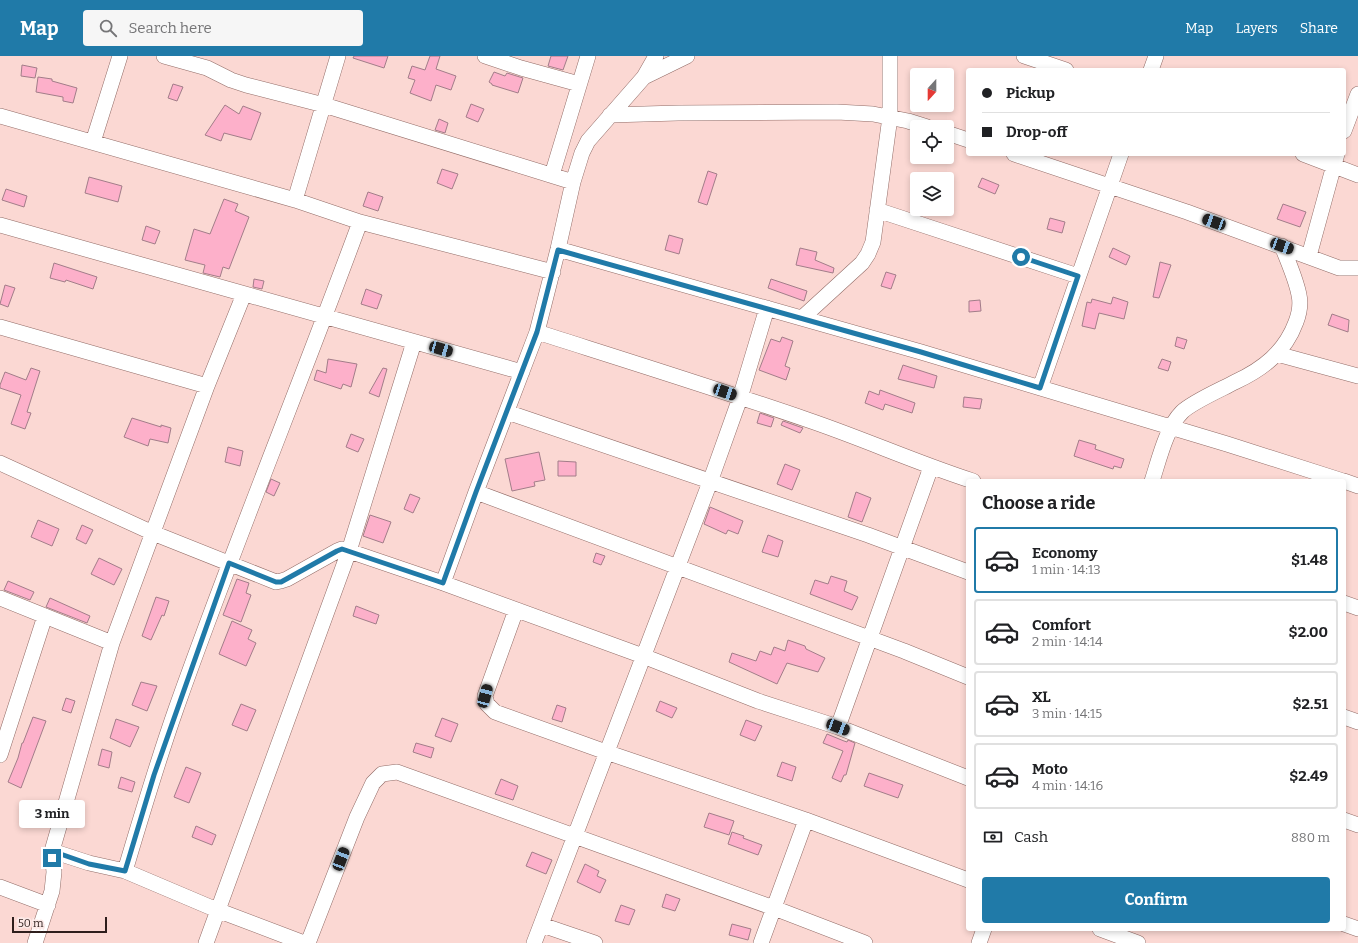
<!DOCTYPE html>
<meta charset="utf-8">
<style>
:root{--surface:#fff;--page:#f6f6f6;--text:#202124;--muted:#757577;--line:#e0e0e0;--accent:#207aa8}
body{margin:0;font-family:Bitter,serif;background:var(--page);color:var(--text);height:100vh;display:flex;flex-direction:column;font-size:15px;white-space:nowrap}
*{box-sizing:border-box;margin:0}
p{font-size:13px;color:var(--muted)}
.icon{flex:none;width:22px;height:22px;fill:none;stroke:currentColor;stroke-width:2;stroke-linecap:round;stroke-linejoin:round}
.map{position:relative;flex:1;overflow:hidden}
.panel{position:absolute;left:966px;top:423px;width:380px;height:452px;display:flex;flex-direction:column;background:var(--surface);border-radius:4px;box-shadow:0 2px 6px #0003}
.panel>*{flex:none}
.banner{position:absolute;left:966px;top:12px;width:380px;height:88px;border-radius:4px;box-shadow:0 2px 6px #0003;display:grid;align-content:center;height:88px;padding:0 16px;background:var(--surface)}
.needle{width:26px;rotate:201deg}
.fabs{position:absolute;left:910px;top:12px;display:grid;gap:8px}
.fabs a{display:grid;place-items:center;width:44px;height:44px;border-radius:4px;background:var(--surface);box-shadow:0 2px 6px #0003;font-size:20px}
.scale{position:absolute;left:12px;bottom:10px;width:95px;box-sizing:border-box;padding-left:4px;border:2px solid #2e1e1c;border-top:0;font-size:11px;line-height:14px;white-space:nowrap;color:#2e1e1c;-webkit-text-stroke:3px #fceae8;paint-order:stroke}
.end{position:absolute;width:18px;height:18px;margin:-9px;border:5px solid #207aa8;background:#fff;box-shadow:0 0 0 2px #fff}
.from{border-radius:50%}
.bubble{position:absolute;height:28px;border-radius:4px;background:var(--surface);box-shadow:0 2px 6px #0003;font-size:13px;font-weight:700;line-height:28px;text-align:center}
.car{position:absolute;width:12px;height:24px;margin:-12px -6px;border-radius:5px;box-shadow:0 0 3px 1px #0007;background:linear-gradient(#222 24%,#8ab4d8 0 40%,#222 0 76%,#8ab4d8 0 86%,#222 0)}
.banner b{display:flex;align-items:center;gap:14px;height:38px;font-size:15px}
.banner b+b{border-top:1px solid var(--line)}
.banner i{width:10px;height:10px;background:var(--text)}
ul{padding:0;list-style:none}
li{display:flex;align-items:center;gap:12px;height:66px;margin:0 8px 6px;padding:0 8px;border:2px solid var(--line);border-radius:4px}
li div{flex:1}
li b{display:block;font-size:15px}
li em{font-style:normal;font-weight:700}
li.active{border-color:var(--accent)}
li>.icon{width:36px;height:36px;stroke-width:1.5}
h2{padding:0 16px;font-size:18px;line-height:48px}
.pay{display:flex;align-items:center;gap:10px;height:44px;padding:0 16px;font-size:15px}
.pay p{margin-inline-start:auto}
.primary-button{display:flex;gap:8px;margin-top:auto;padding:8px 16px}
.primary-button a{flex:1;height:46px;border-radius:4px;background:var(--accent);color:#fff;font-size:16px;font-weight:700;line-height:46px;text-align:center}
header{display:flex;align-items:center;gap:24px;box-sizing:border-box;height:56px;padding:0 20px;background:var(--accent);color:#fff}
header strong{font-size:19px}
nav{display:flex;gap:22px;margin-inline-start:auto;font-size:14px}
.search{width:280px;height:36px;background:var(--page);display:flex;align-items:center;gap:10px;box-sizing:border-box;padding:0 14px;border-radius:4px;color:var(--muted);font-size:15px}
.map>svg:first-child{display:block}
.building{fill:#fdb0ca;stroke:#a27d89}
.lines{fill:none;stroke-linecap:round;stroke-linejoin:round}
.minor-casing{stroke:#926c67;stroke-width:16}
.minor{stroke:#fff;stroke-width:15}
.route{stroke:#207aa8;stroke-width:5}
</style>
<header>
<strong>Map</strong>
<div class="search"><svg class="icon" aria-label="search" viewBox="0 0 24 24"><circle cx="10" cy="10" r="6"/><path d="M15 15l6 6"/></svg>Search here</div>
<nav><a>Map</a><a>Layers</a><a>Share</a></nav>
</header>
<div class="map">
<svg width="1358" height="887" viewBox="0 0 1358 887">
<rect width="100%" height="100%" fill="#fbd8d3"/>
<path class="building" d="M354 0H388L384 12 353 2Z
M430 0H440L436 13 456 20 451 34 436 29 431 45 410 37 415 24 408 22 412 10 425 14Z
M551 0H568L563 14 548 10Z
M22 9 37 12 35 22 21 20Z
M494 16 505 20 507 17 523 22 518 37 492 29V28L489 26Z
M38 21 52 23V25L77 32 73 47 63 45V41L36 36Z
M173 28 183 31 177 45 168 42Z
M471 48 484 53 478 66 466 61Z
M225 49 239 58 243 50 261 57 251 84 224 77 221 85 205 79Z
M439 63 448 67 445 77 435 74Z
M442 113 458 118 452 133 437 127Z
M708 115 717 118 707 149 698 146Z
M89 121 122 130 118 146 85 137Z
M982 122 999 129 995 138 978 131Z
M6 133 27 140 24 151 2 144Z
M368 136 383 141 378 155 363 150Z
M224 143 238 148 235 155 249 161 229 213 223 211 220 221 203 217 205 209 185 204 194 173 210 178Z
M1283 148 1306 156 1300 171 1277 163Z
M1050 162 1065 166 1062 177 1047 173Z
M146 170 160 175 155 188 142 184Z
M669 179 683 183 679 198 665 194Z
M800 192 817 196 815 204 834 212 833 217 796 209Z
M1113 192 1130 200 1126 209 1109 201Z
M1160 206 1171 209 1159 242 1153 241Z
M54 207 97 221 93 233 66 224 65 226 50 222Z
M886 216 896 219 891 233 881 230Z
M254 223 264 225 262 233 253 231Z
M771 223 807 235 804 245 768 232Z
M5 229 15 232 8 251 0 248Z
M366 233 382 239 377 253 361 248Z
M1113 241 1128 246 1124 263 1099 257 1095 273 1082 270 1087 246 1091 247 1092 243 1111 248Z
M980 244 981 255 969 256V245Z
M1332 258 1349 264 1348 276 1328 269Z
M782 281 793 285 785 310 790 312 786 324 759 314 771 283 780 286Z
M1177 281 1187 284 1184 293 1175 290Z
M328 303 357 308 351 331 343 328 341 333 314 324 317 314 326 317Z
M1162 303 1171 306 1168 315 1158 312Z
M903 309 937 320 934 332 898 323Z
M31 312 40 315 27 356 31 357 25 373 11 368 21 339 0 332V329L5 316 26 324Z
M383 312 387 313 379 341 369 337Z
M880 334 915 347 912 357 885 348 883 354 865 347 869 335 879 339Z
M964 341 982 343 980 353 963 351Z
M760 357 774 362 771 371 757 367Z
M132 362 161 371V369L171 372 168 387 150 383 148 390 124 381Z
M783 365 803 372 800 377 781 369Z
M351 378 364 383 358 396 346 391Z
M1079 384 1096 389 1095 393 1124 403 1121 412 1114 410 1113 413 1074 400Z
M228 391 243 395 240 410 225 406Z
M539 396 545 424 534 426 535 430 512 435 505 403Z
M558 405 576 406V420H558Z
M785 408 800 414 792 434 777 428Z
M271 423 280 427 274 440 266 436Z
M856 436 871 442 862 466 848 461Z
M410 438 420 442 413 457 404 453Z
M710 451 743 465 738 478 728 474 726 478 704 468Z
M370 459 391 466 383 487 363 480Z
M38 464 59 473 52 490 31 481Z
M82 469 93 474 86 488 76 483Z
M768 479 783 485 778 501 762 496Z
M596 497 605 500 601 509 593 506Z
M99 502 122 513 114 529 91 518Z
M831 520 847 525 844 535 858 541 852 554 810 538 815 524 828 528Z
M237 523 249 527 246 537 251 539 241 566 223 559Z
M8 525 34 536 30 544 4 534Z
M156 541 169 545 164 560 162 559 151 584 142 580Z
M50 542 90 560 87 567 46 551Z
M356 550 379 559 376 568 353 560Z
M232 565 252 574 248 583 256 587 246 610 219 598Z
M788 584 805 590 806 593 825 602 818 616 787 607 777 628 729 606 732 597 756 605 760 595 771 599 774 591 785 595Z
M141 626 157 630 147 655 132 649Z
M66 642 75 645 71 657 62 654Z
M660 645 677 652 672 662 656 655Z
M241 648 256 654 247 675 232 669Z
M557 649 566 652 562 666 552 663Z
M33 661 46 665 21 732 8 726 18 702 22 687H23Z
M442 662 458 668 451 686 435 680Z
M116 663 139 671 130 691 110 682Z
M746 664 762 670 755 685 740 679Z
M827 678 844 685 847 686 848 684 855 687 846 719H844L841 726 832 722 843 695 823 687Z
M416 687 434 692 431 702 413 696Z
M102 693 112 696 109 712 98 709Z
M782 706 796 711 792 725 777 720Z
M186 711 201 717 189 747 174 741Z
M869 717 903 729 898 742 864 730Z
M121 721 135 726 132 736 118 732Z
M501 723 518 730 513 744 495 738Z
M709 757 734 765 729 779 704 771Z
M196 770 216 779 212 789 192 781Z
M732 776 744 780 743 782 762 789 758 799 728 788Z
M532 796 552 804 546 818 526 810Z
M585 808 599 815 597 820 606 824 600 837 577 826Z
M666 838 680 843 675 855 662 851Z
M621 849 635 854 629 869 615 865Z
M732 868 751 873 748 884 729 879Z"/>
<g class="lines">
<g class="minor-casing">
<path id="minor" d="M164 0 207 12 231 24 246 29 324 49 573 126
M485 0 521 12 579 28
M1024 0 1066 14
M1151 14 1156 0
M644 21 687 0
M610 59 678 57 837 56 873 58 908 65 927 71
M0 60 295 144 360 166 553 216
M1344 75 1358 38
M947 77 968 84
M93 86 120 0
M1014 98 1187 156 1339 212H1358
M1303 98 1358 119
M552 119 588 0
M295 144 338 0
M877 154 1078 220
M0 169 522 316
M558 193 921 296 1227 388 1343 425
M1309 200 1337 98
M802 262 862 207 868 198 873 186 890 61V0
M0 271 207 330
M537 276C628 305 718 333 808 364 864 383 917 407 973 425
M1277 298 1358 320
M1040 332 1121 98
M507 356 868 479 968 516
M0 407 153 477 276 526 281 525 287 523 337 495 342 493 349 495 443 527 643 600 758 645 838 671 968 722
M1152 425C1159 404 1166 372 1182 356 1192 346 1222 333 1235 326 1263 313 1285 296 1296 266 1299 258 1301 248 1299 239 1296 223 1288 206 1282 190
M1344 425 1358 430
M476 436 904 595 968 621
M443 527 476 436 537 276 558 193 573 126 582 97 588 85 644 21 656 0
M0 542 112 587
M1344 547 1358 552
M516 554 485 640 487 648 495 656 606 696 806 764 968 824
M1344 661 1358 666
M838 671 931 411
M0 699 45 560
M1344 764 1358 769
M52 795 89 807 125 815 217 854 304 887
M125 815C141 761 157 707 176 653 234 489 300 329 360 166
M0 831 48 849
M1344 868 1358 873
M542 869 595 887
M1100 873 1138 887
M35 887 52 835 54 816 52 795 112 587 207 330 244 238
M206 887 349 495 414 286
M308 887 357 761 373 727 382 718 397 716 774 852 865 887
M534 887 710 426 740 342 767 252
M761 887 806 764
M979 887 984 873"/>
</g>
<use href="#minor" class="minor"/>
</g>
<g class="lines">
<path class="route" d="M52 802V795L89 808 125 815 154 719 229 507 276 526H281L337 495 342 493 443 527 476 436 537 276 558 194 921 296 1040 332 1078 220 1021 201"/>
</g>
</svg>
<div class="fabs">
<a><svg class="needle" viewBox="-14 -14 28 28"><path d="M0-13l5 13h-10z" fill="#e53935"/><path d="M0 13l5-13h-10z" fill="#757577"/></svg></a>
<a><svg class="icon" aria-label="locate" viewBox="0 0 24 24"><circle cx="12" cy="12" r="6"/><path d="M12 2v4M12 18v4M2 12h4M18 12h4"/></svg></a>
<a><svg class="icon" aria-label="layers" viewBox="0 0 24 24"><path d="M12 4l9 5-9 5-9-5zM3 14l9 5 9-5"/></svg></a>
</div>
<div class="scale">50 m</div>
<i class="end from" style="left:1021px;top:201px"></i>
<i class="end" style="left:52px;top:802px"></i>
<div class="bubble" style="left:19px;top:744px;width:66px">3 min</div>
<i class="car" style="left:1214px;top:166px;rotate:290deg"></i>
<i class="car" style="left:1282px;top:190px;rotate:110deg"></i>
<i class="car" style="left:441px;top:293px;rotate:106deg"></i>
<i class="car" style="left:725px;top:336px;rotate:109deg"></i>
<i class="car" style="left:485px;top:640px;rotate:15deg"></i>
<i class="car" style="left:838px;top:671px;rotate:111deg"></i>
<i class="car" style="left:341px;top:803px;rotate:21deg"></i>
<div class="banner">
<b><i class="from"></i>Pickup</b>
<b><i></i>Drop-off</b>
</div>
<section class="panel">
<h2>Choose a ride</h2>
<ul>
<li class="active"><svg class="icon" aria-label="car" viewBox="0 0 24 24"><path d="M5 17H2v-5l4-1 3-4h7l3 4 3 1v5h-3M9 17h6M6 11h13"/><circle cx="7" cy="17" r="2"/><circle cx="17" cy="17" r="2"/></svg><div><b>Economy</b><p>1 min · 14:13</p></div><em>$1.48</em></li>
<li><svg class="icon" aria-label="car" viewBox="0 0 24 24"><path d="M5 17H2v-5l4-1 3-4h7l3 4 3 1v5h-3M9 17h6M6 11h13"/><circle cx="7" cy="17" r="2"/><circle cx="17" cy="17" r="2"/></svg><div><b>Comfort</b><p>2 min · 14:14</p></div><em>$2.00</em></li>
<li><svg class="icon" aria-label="car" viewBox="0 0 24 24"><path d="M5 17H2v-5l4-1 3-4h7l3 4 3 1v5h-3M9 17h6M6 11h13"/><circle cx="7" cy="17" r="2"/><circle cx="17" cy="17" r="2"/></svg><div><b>XL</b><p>3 min · 14:15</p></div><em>$2.51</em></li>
<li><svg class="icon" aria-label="car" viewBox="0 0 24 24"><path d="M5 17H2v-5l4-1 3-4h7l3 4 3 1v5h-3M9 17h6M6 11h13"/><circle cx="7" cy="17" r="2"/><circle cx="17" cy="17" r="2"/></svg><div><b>Moto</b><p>4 min · 14:16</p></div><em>$2.49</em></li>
</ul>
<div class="pay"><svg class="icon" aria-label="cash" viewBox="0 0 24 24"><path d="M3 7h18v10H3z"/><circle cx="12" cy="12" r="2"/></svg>Cash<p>880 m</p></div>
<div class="primary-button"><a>Confirm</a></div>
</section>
</div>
